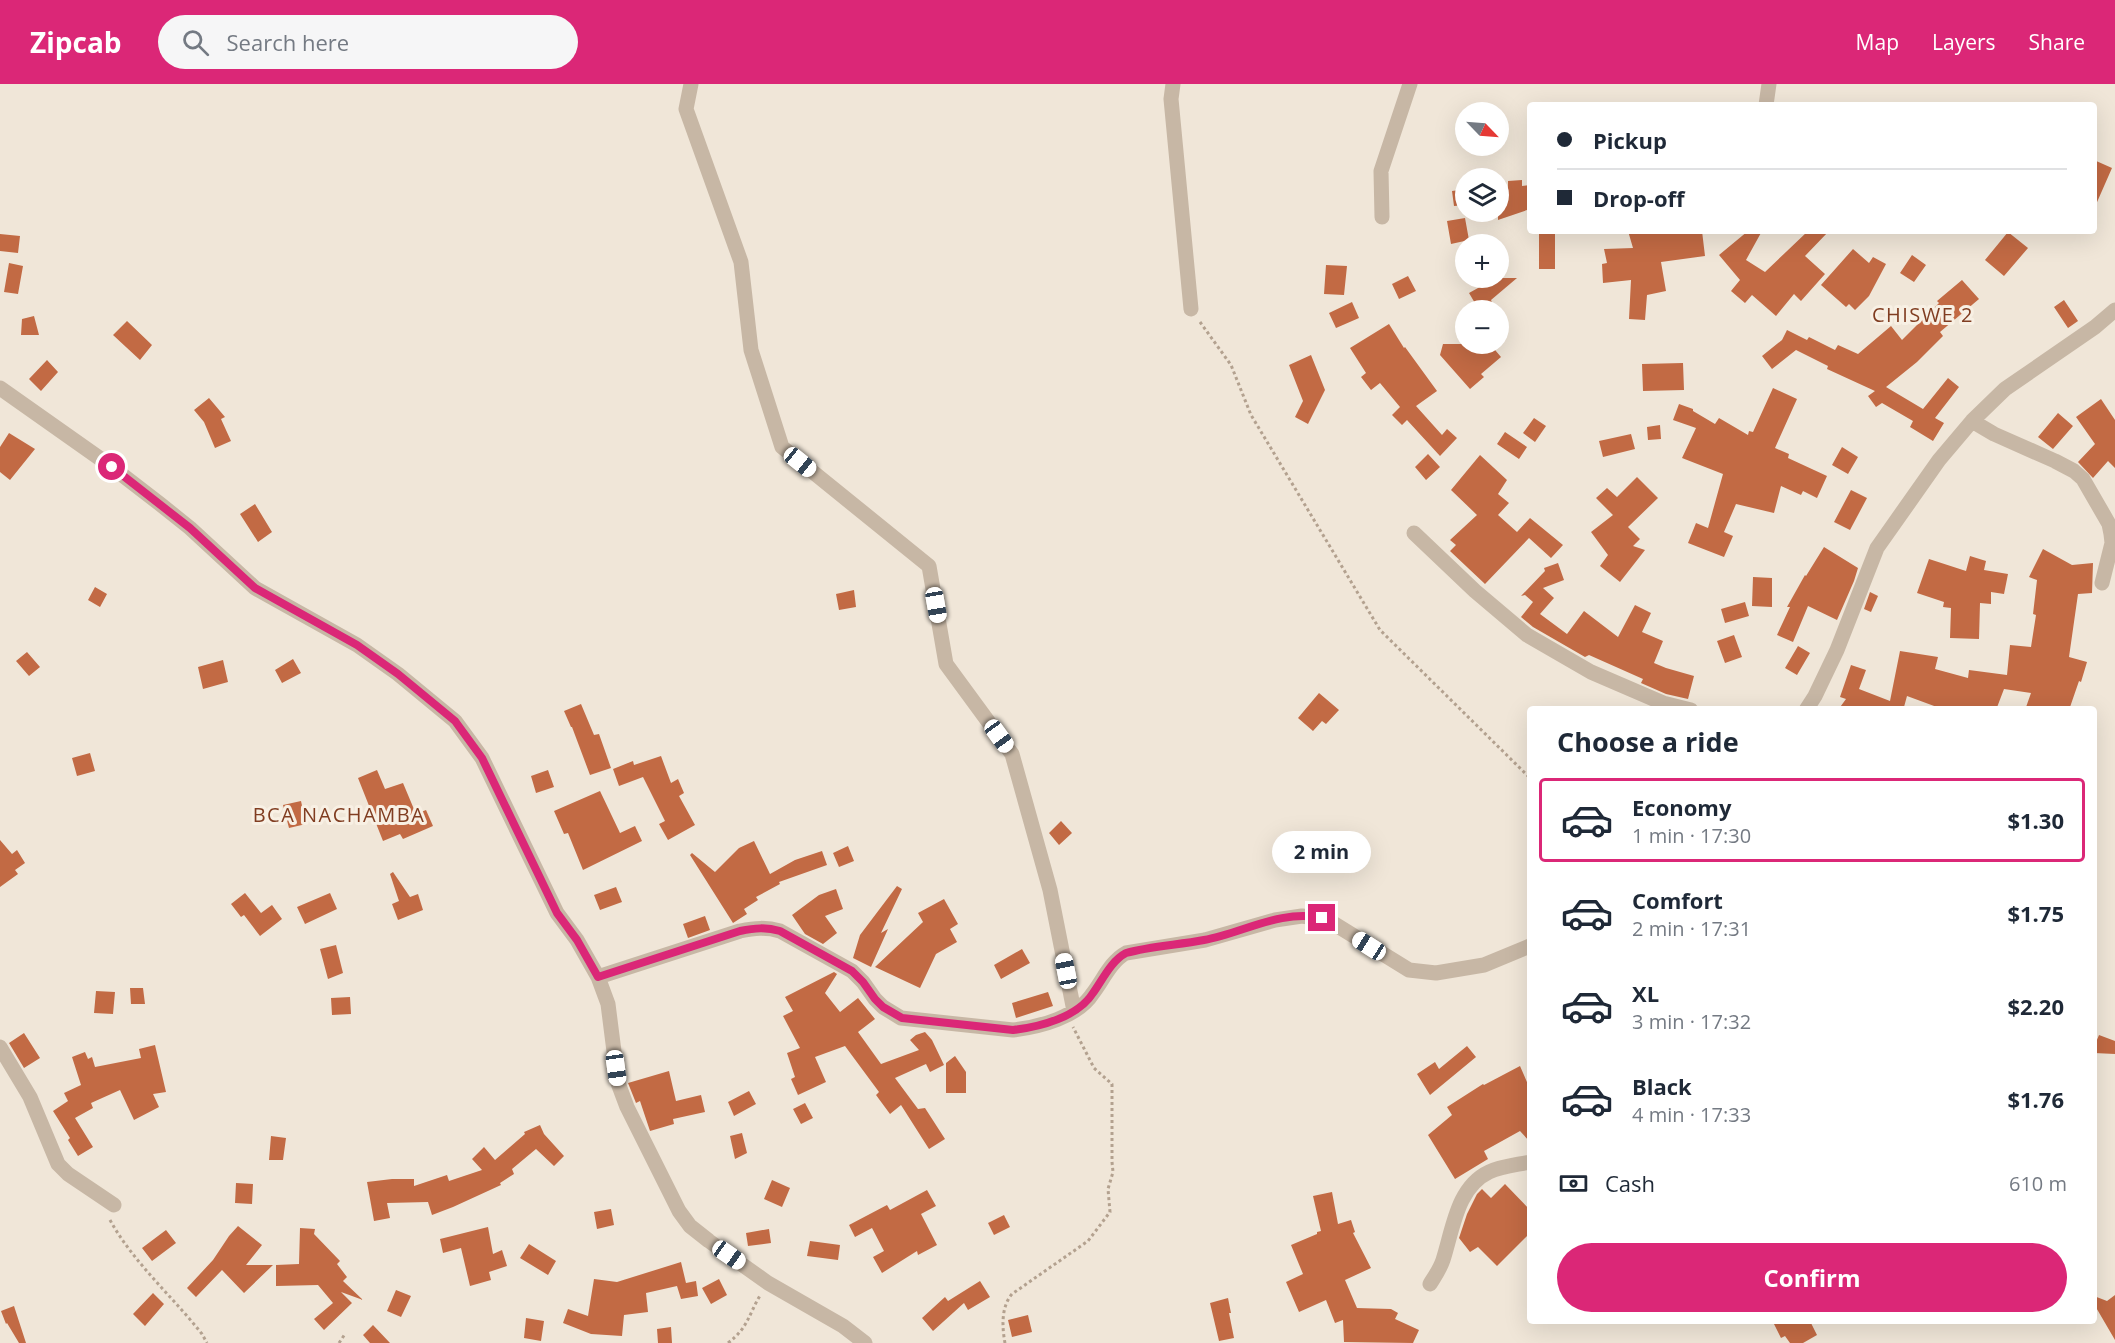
<!DOCTYPE html>
<meta charset="utf-8">
<style>
:root{--surface:#fff;--page:#f6f6f7;--text:#1f2937;--muted:#747a83;--line:#e0e1e3;--accent:#db2777}
body{margin:0;font-family:"Open Sans",sans-serif;background:var(--page);color:var(--text);height:100vh;display:flex;flex-direction:column;font-size:22px;white-space:nowrap}
*{box-sizing:border-box;margin:0}
p{font-size:20px;color:var(--muted)}
.icon{flex:none;width:33px;height:33px;fill:none;stroke:currentColor;stroke-width:2;stroke-linecap:round;stroke-linejoin:round}
.map{position:relative;flex:1;overflow:hidden}
.drawer{position:absolute;left:1527px;top:622px;width:570px;height:618px;display:flex;flex-direction:column;background:var(--surface);border-radius:6px;box-shadow:0 6px 24px #0002}
.drawer>*{flex:none}
.banner{position:absolute;left:1527px;top:18px;width:570px;height:132px;border-radius:6px;box-shadow:0 6px 24px #0002;display:grid;align-content:center;height:132px;padding:0 30px;background:var(--surface)}
.needle{width:39px;rotate:115deg}
.fabs{position:absolute;left:1455px;top:18px;display:grid;gap:12px}
.fabs a{display:grid;place-items:center;width:54px;height:54px;border-radius:50%;background:var(--surface);box-shadow:0 6px 24px #0002;font-size:30px}
.end{position:absolute;width:27px;height:27px;margin:-14px;border:8px solid #db2777;background:#fff;box-shadow:0 0 0 3px #fff}
.from{border-radius:50%}
.bubble{position:absolute;height:42px;border-radius:21px;background:var(--surface);box-shadow:0 6px 24px #0002;font-size:20px;font-weight:700;line-height:42px;text-align:center}
.car{position:absolute;width:18px;height:36px;margin:-18px -9px;border-radius:8px;box-shadow:0 0 4px 2px #0007;background:linear-gradient(#fff 24%,#345 0 40%,#fff 0 76%,#345 0 86%,#fff 0)}
.banner b{display:flex;align-items:center;gap:21px;height:57px;font-size:22px}
.banner b+b{border-top:2px solid var(--line)}
.banner i{width:15px;height:15px;background:var(--text)}
ul{padding:0;list-style:none}
li{display:flex;align-items:center;gap:18px;height:84px;margin:0 12px 9px;padding:0 18px;border:3px solid transparent;border-radius:6px}
li div{flex:1}
li b{display:block;font-size:22px}
li em{font-style:normal;font-weight:700}
li.on{border-color:var(--accent)}
li>.icon{width:54px;height:54px;stroke-width:1.5}
h2{padding:0 30px;font-size:27px;line-height:72px}
.pay{display:flex;align-items:center;gap:15px;height:66px;padding:0 30px;font-size:22px}
.pay p{margin-inline-start:auto}
.action{display:flex;gap:12px;margin-top:auto;padding:12px 30px}
.action a{flex:1;height:69px;border-radius:36px;background:var(--accent);color:#fff;font-size:24px;font-weight:700;line-height:69px;text-align:center}
header{display:flex;align-items:center;gap:36px;box-sizing:border-box;height:84px;padding:0 30px;background:var(--accent);color:#fff}
header strong{font-size:28px}
nav{display:flex;gap:33px;margin-inline-start:auto;font-size:21px}
.search{width:420px;height:54px;background:var(--page);display:flex;align-items:center;gap:15px;box-sizing:border-box;padding:0 21px;border-radius:33px;color:var(--muted);font-size:22px}
.map>svg:first-child{display:block}
.building{fill:#c26a44}
.lines{fill:none;stroke-linecap:round;stroke-linejoin:round}
.path{stroke:#b3a18f;stroke-width:3;stroke-dasharray:3 3;stroke-linecap:butt}
.minor{stroke:#c7b7a5;stroke-width:15}
.route{stroke:#db2777;stroke-width:8}
.labels{text-anchor:middle;stroke-width:6;stroke-linejoin:round;paint-order:stroke}
.quarter-label{font-size:20px;letter-spacing:1.5px;fill:#803d21;stroke:#f8f0e4}
</style>
<header>
<strong>Zipcab</strong>
<div class="search"><svg class="icon" aria-label="search" viewBox="0 0 24 24"><circle cx="10" cy="10" r="6"/><path d="M15 15l6 6"/></svg>Search here</div>
<nav><a>Map</a><a>Layers</a><a>Share</a></nav>
</header>
<div class="map">
<svg width="2115" height="1259" viewBox="0 0 2115 1259">
<rect width="100%" height="100%" fill="#f0e6d8"/>
<path class="building" d="M2094 76 2112 84 2094 125Z
M1522 96V102L1530 101V125L1498 136V117L1508 113V97Z
M1466 105V121L1454 122 1452 107Z
M1465 134 1469 156 1451 160 1447 137Z
M1539 147H1555V185H1539Z
M1628 147H1658L1659 150 1702 147 1705 172 1661 178 1666 207 1647 211 1645 236 1629 235 1631 196 1603 199 1602 180 1607 179 1604 165 1633 164Z
M1748 147H1762L1746 176 1765 188 1808 147H1829L1805 172 1825 190 1801 217 1794 210 1776 232 1752 211 1745 219 1731 207 1740 196 1719 171Z
M2008 148 2028 164 2004 192 1985 176Z
M0 150 20 152 18 169 0 167Z
M1853 165 1869 179 1873 173 1886 180 1869 212 1855 226 1849 220 1846 223 1821 201Z
M1912 171 1926 181 1914 198 1900 189Z
M9 179 23 182 18 210 4 208Z
M1326 181 1347 182 1344 211 1324 210Z
M1408 192 1416 207 1399 215 1392 200Z
M1496 194H1517L1491 216 1494 223 1487 226H1479L1469 209Z
M1962 196 1979 215 1940 248 1943 252 1917 278 1886 303 1923 325 1948 294 1959 303 1935 334 1944 339 1933 357 1910 343 1913 337 1882 319 1876 323 1868 312 1875 307 1827 285 1828 282 1796 266 1772 285 1762 272 1782 256 1787 246 1807 256 1809 253 1835 266 1838 261 1858 270 1891 242 1902 256 1939 219 1937 217Z
M2064 216 2078 237 2068 244 2054 223Z
M1352 218 1359 234 1336 244 1329 229Z
M34 232 39 251H21L22 235Z
M127 237 152 261 140 276 113 251Z
M1389 240 1404 264 1405 263 1437 307 1416 322 1442 351 1447 345 1457 354 1440 372 1407 336 1402 341 1392 331 1400 323 1380 299 1371 306 1361 293 1366 289 1350 264Z
M1443 260H1490L1501 273 1481 290 1484 293 1470 305 1440 271Z
M1311 271 1325 306 1308 340 1295 333 1303 317 1289 281Z
M47 276 58 288 41 307 29 295Z
M1683 279 1684 306 1643 307 1642 280Z
M1773 304 1797 315 1775 364 1789 370 1788 374 1827 392 1817 414 1803 407 1801 411 1781 402 1774 429 1736 420 1724 448 1733 452 1724 473 1688 459 1696 439 1708 444 1723 390 1682 374 1696 344 1673 336 1679 320 1693 325V327L1715 340 1719 334 1748 351 1749 347 1753 348Z
M209 314 225 333 221 335 231 357 215 364 204 338 194 326Z
M2101 315 2115 336V384L2108 377 2093 394 2078 378 2095 360 2076 333Z
M2058 329 2073 342 2053 365 2038 353Z
M1534 334 1546 342 1535 358 1523 349Z
M1660 341 1661 355 1648 356 1647 343Z
M1505 348 1527 363 1519 375 1497 360Z
M9 349 35 365 10 396 0 388V363Z
M1631 350 1635 365 1603 373 1599 357Z
M1842 363 1858 373 1848 390 1832 381Z
M1428 370 1440 383 1426 396 1415 383Z
M1480 371 1507 396 1498 410 1509 419 1498 431 1517 448 1530 434 1563 461 1551 474 1529 454 1485 500 1450 467 1456 461 1450 456 1477 431 1451 406Z
M1637 393 1658 414 1628 443 1640 455 1633 462 1645 466 1620 498 1600 482 1608 471 1591 448 1613 431 1596 414 1607 404 1617 413Z
M1851 406 1867 414 1850 446 1834 438Z
M255 420 272 448 258 458 240 430Z
M1824 463 1858 484 1854 497 1837 536 1808 522 1793 558 1777 551 1790 523H1787L1805 491 1806 492Z
M2043 465 2072 481 2093 479 2092 509 2078 510 2069 573 2087 578 2081 598 2079 597 2069 626H2025L2031 609 2004 605 1996 626H1945L1907 612 1904 623 1909 626H1838L1846 615 1840 613 1851 581 1866 586 1859 605 1890 617 1900 567 1938 573 1935 585 1968 594 1969 586 2007 591 2010 561 2031 563 2036 531 2033 530 2037 496 2029 493Z
M1970 472 1986 477 1984 486 2008 490 2004 510 1991 508V520L1980 519 1979 555 1950 554 1951 524 1943 523 1944 518 1917 509 1929 475 1966 487Z
M1558 479 1564 496 1543 504 1554 514 1540 530 1567 550 1584 527 1618 553 1635 521 1651 529 1642 548 1663 557 1654 579 1666 584 1694 592 1688 615 1666 610 1641 599 1643 595 1589 571 1585 573 1533 543 1521 533 1533 518 1525 511 1521 512 1545 487 1544 484Z
M1753 493 1772 494V523L1752 522Z
M95 503 107 510 100 523 88 516Z
M854 506 856 523 839 526 836 510Z
M1870 508 1878 512 1871 528 1864 525Z
M1745 518 1749 532 1725 539 1721 525Z
M1734 551 1742 573 1725 579 1717 557Z
M1798 562 1810 569 1797 591 1785 584Z
M27 568 40 583 29 592 16 577Z
M293 575 301 589 282 599 275 586Z
M223 576 228 598 203 605 198 583Z
M1319 609 1339 626 1326 640 1322 637 1313 647 1298 634Z
M581 620 594 651 599 650 611 684 590 691 572 643H571L564 627Z
M90 669 95 687 77 692 72 674Z
M661 672 671 699 678 695 684 709 679 712 695 741 668 756 659 740 665 737 643 693 619 702 613 685 633 677 634 681Z
M377 686 385 705 403 699 416 730 426 726 433 742 403 755 400 750 383 757 358 694Z
M548 686 554 703 536 709 531 692Z
M600 707 620 749 635 742 642 757 583 786 568 749 564 750 554 727Z
M301 717 306 740 289 744 283 721Z
M1061 737 1072 749 1059 761 1049 749Z
M0 756 12 770 17 766 25 779 15 786 18 790 0 803Z
M754 757 770 790 795 776 822 767 827 781 779 798 780 800 756 813 758 816 744 825 747 830 733 839 690 771 692 769 715 788 739 764Z
M848 762 854 777 839 783 833 769Z
M393 788 410 813 418 810 423 826 398 836 392 820 399 817 390 790Z
M897 802 902 805 881 849 888 845 871 883 853 874 860 851Z
M616 803 622 818 600 826 594 811Z
M836 805 843 825 825 832 837 849 823 860 805 850 792 831 819 811Z
M245 809 261 829 272 821 282 835 260 852 244 831 241 833 231 820Z
M330 809 337 825 305 840 297 823Z
M944 815 958 840 950 845 957 858 936 870 920 904 875 883 923 838 918 829Z
M705 832 710 846 688 854 683 840Z
M336 861 343 889 328 895 320 865Z
M1022 865 1030 879 1001 895 994 881Z
M834 888 837 890 825 909 840 928 858 914 875 935 858 948 881 980 919 966 910 956 916 951 925 948 932 956 944 981 930 988 926 980 895 994 918 1025 925 1024 945 1055 929 1065 901 1021 890 1030 876 1011 879 1008 845 962 815 973 826 998 798 1011 791 995 795 993 787 969 800 964 783 932 793 927 785 913Z
M130 904H143L145 920H131Z
M96 907 115 908 113 930 94 929Z
M1048 908 1053 922 1016 934 1012 919Z
M350 913 351 930 332 931 331 914Z
M24 949 40 974 24 984 9 959Z
M2099 951 2115 957V970L2094 969V963Z
M155 961 166 1008 153 1010 159 1023 134 1036 120 1006 91 1019 93 1024 75 1034 93 1063 78 1072 68 1056 70 1054 53 1027 68 1017 64 1009 81 1001 72 973 85 968 88 975 92 973 95 983 141 974 139 965Z
M1467 962 1476 973 1430 1011 1417 990 1435 978 1439 985Z
M955 972 966 988V1009H946V979Z
M1520 982 1530 1005V1058L1520 1047 1484 1067 1488 1075 1455 1095 1428 1051 1452 1031 1447 1023 1483 1000 1484 1001Z
M669 987 676 1017 701 1011 705 1028 673 1035 674 1040 650 1047 640 1017 636 1019 628 999Z
M749 1007 756 1020 734 1032 728 1018Z
M805 1019 813 1034 801 1040 793 1025Z
M540 1041 544 1050 564 1072 554 1082 536 1065 512 1085 514 1090 500 1099 501 1101 453 1123 432 1131 428 1118 387 1119 390 1134 374 1137 367 1098 392 1095H414V1102L447 1091 449 1097 482 1086 472 1075 484 1063 495 1076 525 1050 524 1048Z
M742 1049 747 1069 735 1075 730 1052Z
M271 1052 286 1054 283 1076H269Z
M772 1096 790 1104 782 1123 764 1115Z
M236 1099 253 1100 252 1120 235 1119Z
M1505 1100 1530 1126V1149L1497 1182 1478 1163 1470 1168 1459 1154 1467 1130 1477 1110 1482 1105 1491 1114Z
M927 1106 936 1122 921 1130 937 1161 918 1171 917 1167 882 1189 873 1173 884 1167 872 1144 855 1153 849 1141 887 1121 890 1126Z
M1332 1108 1338 1140 1351 1136 1355 1148 1353 1149 1371 1184 1345 1196 1357 1224 1391 1225 1398 1229 1395 1235 1419 1246 1413 1259 1344 1258 1343 1236 1335 1239 1326 1216 1299 1228 1286 1198 1303 1190 1291 1161 1317 1150V1148L1321 1147 1313 1112Z
M611 1125 614 1141 597 1145 594 1128Z
M1004 1131 1010 1143 994 1151 988 1139Z
M238 1142 262 1161 246 1181H273L244 1209 222 1186 196 1213 187 1204 213 1176 229 1152Z
M488 1143 493 1170 502 1166 507 1182 489 1188 491 1196 470 1202 461 1164 443 1169 440 1155Z
M300 1144 315 1145 314 1150 340 1177 337 1180 347 1193 343 1197 363 1216 341 1208 352 1219 324 1246 314 1235 333 1219 318 1201 276 1202V1181L299 1180Z
M769 1145 771 1159 748 1162 746 1149Z
M166 1146 176 1159 152 1177 142 1164Z
M810 1157 840 1161 838 1176 807 1172Z
M529 1160 556 1177 548 1191 520 1174Z
M681 1178 686 1199 696 1197 698 1212 681 1215 677 1202 646 1209 648 1228 624 1231 622 1252 591 1250 563 1239 568 1225 588 1232 594 1195 617 1198Z
M719 1195 727 1211 711 1220 702 1204Z
M980 1197 990 1213 968 1226 964 1219 933 1247 922 1234 945 1213 948 1217Z
M396 1206 411 1212 401 1233 387 1227Z
M153 1209 164 1220 145 1242 133 1230Z
M2115 1211V1256L2094 1220V1212L2107 1217Z
M1228 1214 1231 1229H1229L1234 1254 1219 1257 1210 1219Z
M14 1222 26 1259H19L7 1239 6 1240 1 1227Z
M1028 1231 1032 1248 1012 1253 1008 1236Z
M526 1234 544 1237 541 1257 524 1254Z
M1773 1238H1815L1811 1239 1817 1251 1803 1259H1790L1785 1252 1781 1254Z
M373 1241 390 1259H370L363 1251Z
M671 1243 672 1259H658L657 1245Z"/>
<g class="lines">
<path class="path" d="M1200 238 1231 281 1251 331 1380 546 1530 694
M110 1136C133 1178 172 1212 202 1250L207 1259
M339 1259 345 1250
M728 1259C749 1243 748 1231 761 1210
M1005 1259C1002 1243 1001 1223 1012 1210L1088 1157 1110 1128 1108 1105 1113 1088 1112 1078V1000L1094 984 1073 943"/>
<path class="minor" d="M691 0 686 25 741 178 751 266 782 363 929 482 946 580 1012 670 1050 806 1074 927
M1173 0 1171 15 1191 225
M1766 21 1769 0
M1382 133 1381 87 1410 0
M0 304 112 383 160 420 190 444 255 504 357 561 398 590 455 637 482 674 557 829 577 856 598 893 608 920 618 999 627 1023 679 1127 690 1142 709 1157 768 1199 843 1242 865 1259
M1972 337 1994 350 2055 377 2074 387 2083 395 2109 440 2111 450 2112 459 2102 499
M1414 449 1475 507 1527 551 1591 588 1663 619 1691 626
M1806 626 1815 612 1837 566 1877 464 1939 376 1972 337 2005 305 2095 243 2115 226
M598 893 740 847C755 844 766 843 780 847L852 887 863 898 875 915 883 923 901 934 1013 946C1040 943 1078 933 1093 909 1103 896 1111 877 1126 869L1205 856 1275 836 1302 832 1328 836 1409 886 1436 889 1484 881 1530 862
M0 963 30 1013 58 1080 68 1090 114 1121
M1430 1200C1435 1192 1440 1185 1443 1176 1453 1145 1457 1103 1489 1088 1502 1082 1516 1081 1530 1078"/>
</g>
<g class="lines">
<path class="route" d="M112 383 190 444 255 504 357 561 398 590 455 637 482 674 557 829 577 856 598 893 740 847C755 844 766 843 780 847L852 887 863 898 875 915 883 923 902 934 1013 946C1040 943 1078 933 1093 909 1103 895 1111 877 1126 869 1151 862 1178 861 1204 856 1243 849 1281 825 1322 834"/>
</g>
<g class="labels">
<g class="quarter-label">
<text x="1923" y="238">CHISWE 2</text>
<text x="339" y="738">BCA NACHAMBA</text>
</g>
</g>
</svg>
<div class="fabs">
<a><svg class="needle" viewBox="-14 -14 28 28"><path d="M0-13l5 13h-10z" fill="#e53935"/><path d="M0 13l5-13h-10z" fill="#747a83"/></svg></a>
<a><svg class="icon" aria-label="layers" viewBox="0 0 24 24"><path d="M12 4l9 5-9 5-9-5zM3 14l9 5 9-5"/></svg></a>
<a>+</a>
<a>−</a>
</div>
<i class="end from" style="left:112px;top:383px"></i>
<i class="end" style="left:1322px;top:834px"></i>
<div class="bubble" style="left:1272px;top:747px;width:99px">2 min</div>
<i class="car" style="left:800px;top:378px;rotate:129deg"></i>
<i class="car" style="left:936px;top:521px;rotate:170deg"></i>
<i class="car" style="left:999px;top:652px;rotate:144deg"></i>
<i class="car" style="left:1369px;top:862px;rotate:302deg"></i>
<i class="car" style="left:1066px;top:887px;rotate:349deg"></i>
<i class="car" style="left:616px;top:984px;rotate:172deg"></i>
<i class="car" style="left:729px;top:1171px;rotate:125deg"></i>
<div class="banner">
<b><i class="from"></i>Pickup</b>
<b><i></i>Drop-off</b>
</div>
<section class="drawer">
<h2>Choose a ride</h2>
<ul>
<li class="on"><svg class="icon" aria-label="car" viewBox="0 0 24 24"><path d="M5 17H2v-5l4-1 3-4h7l3 4 3 1v5h-3M9 17h6M6 11h13"/><circle cx="7" cy="17" r="2"/><circle cx="17" cy="17" r="2"/></svg><div><b>Economy</b><p>1 min · 17:30</p></div><em>$1.30</em></li>
<li><svg class="icon" aria-label="car" viewBox="0 0 24 24"><path d="M5 17H2v-5l4-1 3-4h7l3 4 3 1v5h-3M9 17h6M6 11h13"/><circle cx="7" cy="17" r="2"/><circle cx="17" cy="17" r="2"/></svg><div><b>Comfort</b><p>2 min · 17:31</p></div><em>$1.75</em></li>
<li><svg class="icon" aria-label="car" viewBox="0 0 24 24"><path d="M5 17H2v-5l4-1 3-4h7l3 4 3 1v5h-3M9 17h6M6 11h13"/><circle cx="7" cy="17" r="2"/><circle cx="17" cy="17" r="2"/></svg><div><b>XL</b><p>3 min · 17:32</p></div><em>$2.20</em></li>
<li><svg class="icon" aria-label="car" viewBox="0 0 24 24"><path d="M5 17H2v-5l4-1 3-4h7l3 4 3 1v5h-3M9 17h6M6 11h13"/><circle cx="7" cy="17" r="2"/><circle cx="17" cy="17" r="2"/></svg><div><b>Black</b><p>4 min · 17:33</p></div><em>$1.76</em></li>
</ul>
<div class="pay"><svg class="icon" aria-label="cash" viewBox="0 0 24 24"><path d="M3 7h18v10H3z"/><circle cx="12" cy="12" r="2"/></svg>Cash<p>610 m</p></div>
<div class="action"><a>Confirm</a></div>
</section>
</div>
